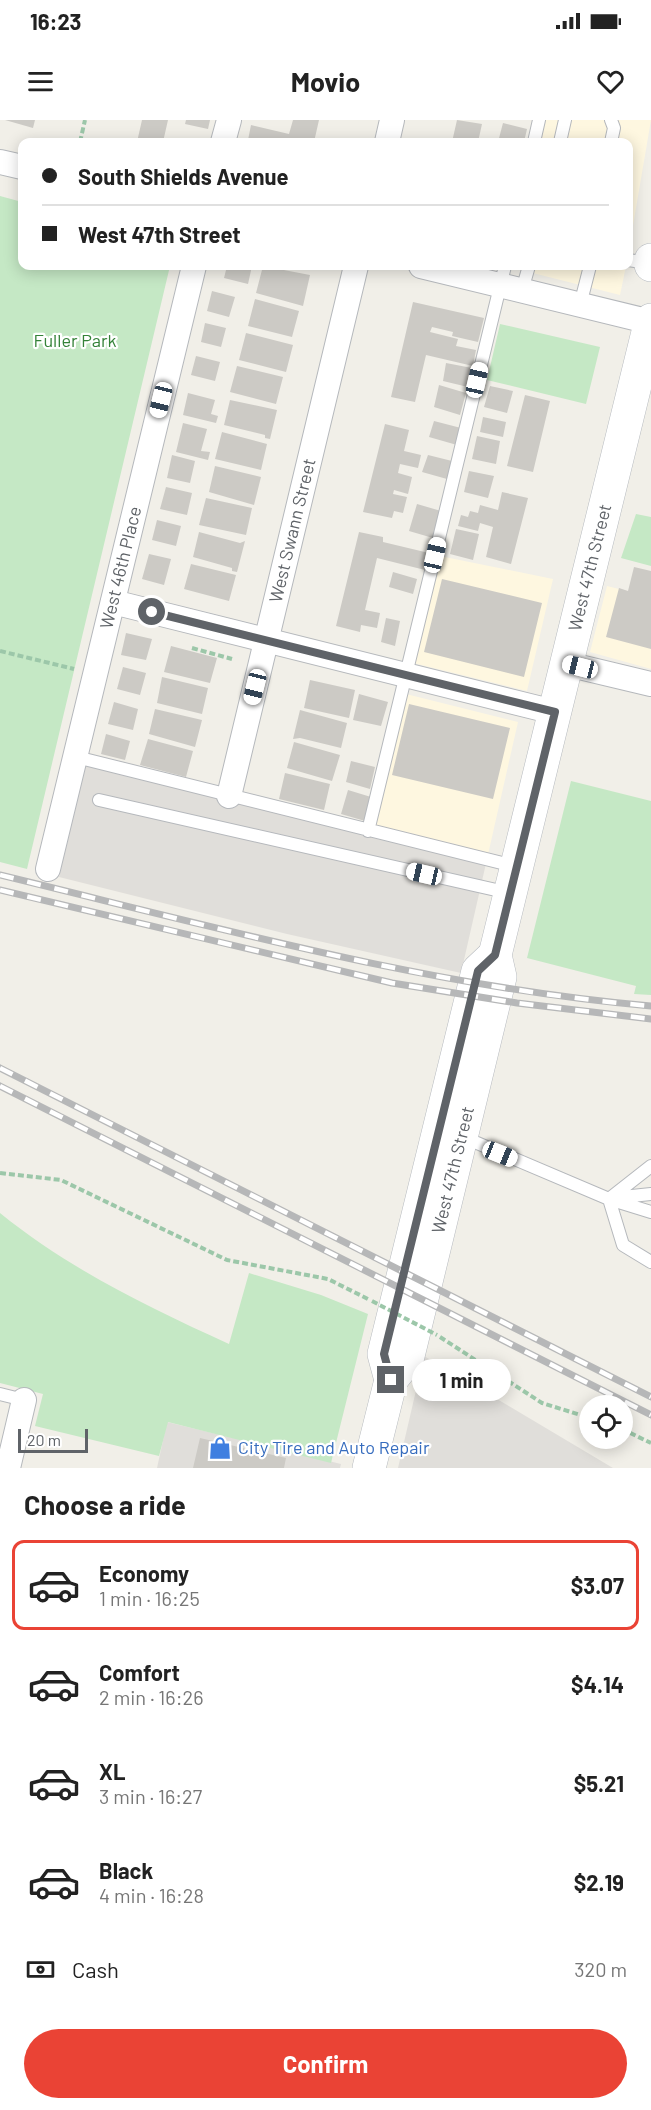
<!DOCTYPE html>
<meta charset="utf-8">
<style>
:root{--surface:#fff;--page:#f6f6f6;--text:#222;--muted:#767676;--line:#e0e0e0;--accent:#ea4335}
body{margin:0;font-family:Barlow,sans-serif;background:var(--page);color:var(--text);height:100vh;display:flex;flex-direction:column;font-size:22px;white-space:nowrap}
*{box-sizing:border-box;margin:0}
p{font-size:20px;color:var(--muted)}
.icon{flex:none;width:33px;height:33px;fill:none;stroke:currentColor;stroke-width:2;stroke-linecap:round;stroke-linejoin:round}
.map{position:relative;height:1348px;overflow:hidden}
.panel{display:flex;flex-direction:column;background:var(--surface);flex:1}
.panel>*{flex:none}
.top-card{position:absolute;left:18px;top:18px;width:615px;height:132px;border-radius:12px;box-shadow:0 3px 15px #0003;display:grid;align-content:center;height:132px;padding:0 24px;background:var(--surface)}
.buttons{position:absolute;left:579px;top:1275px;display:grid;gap:12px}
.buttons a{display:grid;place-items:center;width:54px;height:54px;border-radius:50%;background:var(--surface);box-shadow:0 3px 15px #0003;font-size:30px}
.scale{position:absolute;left:18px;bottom:15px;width:70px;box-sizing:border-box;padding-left:6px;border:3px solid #5f6368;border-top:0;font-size:16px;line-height:21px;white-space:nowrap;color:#5f6368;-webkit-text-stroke:4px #fff;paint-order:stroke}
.end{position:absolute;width:27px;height:27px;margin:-14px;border:8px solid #5f6368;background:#fff;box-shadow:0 0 0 3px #fff}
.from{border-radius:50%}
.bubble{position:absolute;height:42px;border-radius:21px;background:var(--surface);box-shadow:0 3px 15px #0003;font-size:20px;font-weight:700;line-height:42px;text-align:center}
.car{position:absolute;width:18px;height:36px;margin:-18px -9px;border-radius:8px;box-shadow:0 0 4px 2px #0007;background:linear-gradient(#fff 24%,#345 0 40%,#fff 0 76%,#345 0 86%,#fff 0)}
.top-card b{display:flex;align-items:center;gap:21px;height:57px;font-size:22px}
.top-card b+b{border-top:2px solid var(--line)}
.top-card i{width:15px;height:15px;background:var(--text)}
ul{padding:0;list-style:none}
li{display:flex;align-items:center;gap:18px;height:90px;margin:0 12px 9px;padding:0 12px;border:3px solid transparent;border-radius:12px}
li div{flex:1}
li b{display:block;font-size:22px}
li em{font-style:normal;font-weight:700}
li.current{border-color:var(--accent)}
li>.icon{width:54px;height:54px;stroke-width:1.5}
h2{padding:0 24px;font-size:27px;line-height:72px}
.pay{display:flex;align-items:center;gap:15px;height:66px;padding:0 24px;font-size:22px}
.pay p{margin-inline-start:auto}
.action{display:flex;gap:12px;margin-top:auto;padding:12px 24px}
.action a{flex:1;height:69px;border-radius:36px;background:var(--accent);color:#fff;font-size:24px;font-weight:700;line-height:69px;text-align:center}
.status{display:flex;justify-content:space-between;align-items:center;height:42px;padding:0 30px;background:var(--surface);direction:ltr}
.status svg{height:16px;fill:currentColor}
header{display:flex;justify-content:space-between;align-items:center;height:78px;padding:0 24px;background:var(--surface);font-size:27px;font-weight:700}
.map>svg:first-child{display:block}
.commercial{fill:#fef7e0}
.industrial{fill:#e0deda}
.green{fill:#c5e8c5}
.building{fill:#cccac5}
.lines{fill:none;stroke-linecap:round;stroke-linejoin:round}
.service-casing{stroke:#b5b8bc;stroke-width:14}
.minor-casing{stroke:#b5b8bc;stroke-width:26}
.secondary-casing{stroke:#b6babf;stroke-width:34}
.path{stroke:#9cc7a9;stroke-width:4;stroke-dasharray:6 3;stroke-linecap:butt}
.service{stroke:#fff;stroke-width:12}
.minor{stroke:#fff;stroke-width:24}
.secondary{stroke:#fff;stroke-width:33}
.rail-casing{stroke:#b6b7b8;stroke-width:7}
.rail{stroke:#fff;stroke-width:4.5;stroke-dasharray:14;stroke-linecap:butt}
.path-bridge{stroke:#9cc7a9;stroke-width:4;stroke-dasharray:6 3;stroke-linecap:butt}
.route{stroke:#5f6368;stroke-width:8}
.labels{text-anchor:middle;stroke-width:4.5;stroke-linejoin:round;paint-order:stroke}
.park-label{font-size:18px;fill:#348238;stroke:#fff}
.street-label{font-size:18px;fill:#5f6368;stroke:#fff}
.shop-label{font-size:18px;fill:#366cbe;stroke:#fff;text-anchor:start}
</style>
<div class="status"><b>16:23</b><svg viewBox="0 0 49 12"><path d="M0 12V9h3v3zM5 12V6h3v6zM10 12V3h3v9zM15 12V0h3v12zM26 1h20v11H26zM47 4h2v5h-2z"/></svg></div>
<header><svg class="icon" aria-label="menu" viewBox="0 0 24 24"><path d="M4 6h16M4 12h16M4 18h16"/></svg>Movio<svg class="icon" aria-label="heart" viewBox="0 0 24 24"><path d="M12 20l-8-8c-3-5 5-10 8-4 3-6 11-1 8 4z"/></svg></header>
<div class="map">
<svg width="651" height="1348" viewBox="0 0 651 1348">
<rect width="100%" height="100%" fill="#f1efe8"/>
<path class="commercial" d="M539 0H651L629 129 628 22H534Z
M505 146H626L620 175Z
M435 435 553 459 527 571 409 542Z
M607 466 651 477V549L590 532Z
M402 573 518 602 487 739 368 711Z"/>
<path class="industrial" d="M87 640 487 739 461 853 287 814 59 757Z
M424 1236 465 1260 613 1348H398Z
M167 1302 341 1344 340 1348H157Z"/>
<path class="green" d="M0 76 22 82V146H170L27 749 0 742Z
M500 204 600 227 586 284 487 260Z
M636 394 651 397V446L621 438Z
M571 661 651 681V875L634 874 636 866 527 838Z
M0 1093C69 1149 148 1187 229 1224L249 1153 321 1175 368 1194 331 1343 168 1302 159 1336 35 1306 43 1274 0 1263Z"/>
<path class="building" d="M5 0H35L33 8Z
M142 0H168L163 22H137Z
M186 0H210L208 9 185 4Z
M293 0H319L314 22 248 20 251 5 289 14Z
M457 0 482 4 478 22H452Z
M503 3 527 9 524 22H498Z
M227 146H252L248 164 224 158Z
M263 146 310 155 303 186 256 173Z
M212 171 235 177 229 197 207 191Z
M255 179 299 191 292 217 248 206Z
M413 182 484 198 478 222 452 216 453 212 432 207 430 212 458 219 456 226 476 230 473 246 426 235 415 282 391 277Z
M205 203 226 208 221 227 201 222Z
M246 213 293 225 286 252 239 240Z
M196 236 220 242 215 261 191 255Z
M446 243 472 248 468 267 443 261Z
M237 246 283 257 276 284 230 272Z
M439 265 466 273 460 295 434 287Z
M490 266 513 271 507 293 484 287Z
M188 273 215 280 211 294 218 296 216 303 183 295Z
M525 275 550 281 533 352 507 346Z
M230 280 277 290 270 319 265 318V315L224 305Z
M483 297 506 302 503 317 480 312Z
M434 301 461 308 457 325 429 317Z
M183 303 207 309 201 331 210 332 208 340 176 332Z
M385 304 409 310 404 331 421 335 418 348 400 344 398 353 412 357 408 374 394 370 393 374 407 377 403 393 394 391 392 398 363 392Z
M222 312 267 324 261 350 215 339Z
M477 316 500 321 496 344 472 339Z
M172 335 195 341 190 363 167 358Z
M428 335 452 341 447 359 422 352Z
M215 346 261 357 254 385 209 372Z
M469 351 494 356 488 378 464 372Z
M166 367 192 373 187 395 160 389Z
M502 372 528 378 511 444 486 437 493 407 480 403 478 411 458 406 461 395 468 397 470 391 478 393 480 385 498 390Z
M206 378 252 388 246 415 199 405Z
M417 384 441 391 433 418 409 411Z
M157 400 181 406 176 426 152 420Z
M456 409 479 414 473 440 450 434Z
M199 412 240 423 245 421 237 452 232 451V448L193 437Z
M359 412 383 417V422L429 433 425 450 377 438 365 490 380 493 377 508 361 505 360 512 336 506Z
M149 434 171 439 164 465 142 459Z
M191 444 236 455 229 481 184 469Z
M634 447 651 451V529L606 517 619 468 628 471Z
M393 452 417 459 413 474 389 467Z
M442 459 542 483 524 557 424 532Z
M386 498 400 501 395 526 381 522Z
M126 513 152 519 146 540 121 535Z
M171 526 217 538 210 563 164 552Z
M123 547 146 553 140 575 117 569Z
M162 557 208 568 202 594 157 583Z
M310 560 355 570 349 598 304 588Z
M359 574 388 582 381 606 353 600Z
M114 582 138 589 133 610 108 604Z
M409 584 510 608 493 679 392 655Z
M155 589 202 600 195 627 149 614Z
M300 590 347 603 341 628 300 618 293 619Z
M106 614 130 621 125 640 101 634Z
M148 619 193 631 186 657 140 645Z
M294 622 340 635 332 661 287 648Z
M351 641 375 647 370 669 346 662Z
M285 653 330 664 324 690 279 679Z
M348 670 371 677 365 701 341 694Z
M200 1318 286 1338 284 1348H193Z"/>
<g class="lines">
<g class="service-casing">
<path id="service" d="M534 22 539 0
M560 22 565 0
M611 22 614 8 611 0
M628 140 649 143
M522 170 529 146
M580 185 590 146
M76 637 514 746
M99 680 509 773
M368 711 505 146
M463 1017 609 1079 651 1092
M613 1078 651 1074
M609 1079 623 1125 651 1142
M609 1079 651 1046
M0 1274 24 1280"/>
</g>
<g class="minor-casing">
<g id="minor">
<path d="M223 22 229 0"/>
<path d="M387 22 392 0"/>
<path d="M0 42 22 47"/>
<path d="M421 146 651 202"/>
<path d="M113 482 554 592"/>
<path d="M567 544 651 564"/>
<path id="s1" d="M229 676 356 146"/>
<path id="s2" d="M48 749 194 146"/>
<path d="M8 1348 24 1280"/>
</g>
</g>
<g class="secondary-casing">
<g id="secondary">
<path d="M651 140V145"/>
<path d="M391 1260 384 1234 478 851 495 835"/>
<path id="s3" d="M369 1348 391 1260 407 1240 500 857 495 835 651 200"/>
</g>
</g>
<path class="path" d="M80 22 85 0
M192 528 232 539
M0 531 74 549
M0 1053 61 1060 227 1140 328 1159 370 1180
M440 1217 542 1283 590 1298
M622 1309 651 1323"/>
<use href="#service" class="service"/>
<use href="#minor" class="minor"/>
<use href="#secondary" class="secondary"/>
<g class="rail-casing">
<path id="rail" d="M0 755C215 807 430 867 651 886
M0 770 392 863 517 883 651 899
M0 948 651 1277
M0 966 651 1295"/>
</g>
<use href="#rail" class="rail"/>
<path class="path-bridge" d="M372 1181 437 1215"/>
</g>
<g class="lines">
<path class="route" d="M152 492 555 592 495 835 478 851 384 1234 391 1260"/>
</g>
<defs>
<g id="shop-bare" transform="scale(1.8)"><path d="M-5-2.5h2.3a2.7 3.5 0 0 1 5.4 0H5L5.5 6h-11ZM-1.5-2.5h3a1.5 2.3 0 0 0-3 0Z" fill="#3f7fe0" stroke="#fff" stroke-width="2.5" paint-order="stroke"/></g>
</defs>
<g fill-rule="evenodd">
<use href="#shop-bare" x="220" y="1328"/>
</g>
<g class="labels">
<g class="park-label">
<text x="75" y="227">Fuller Park</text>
</g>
<g class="street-label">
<text dy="6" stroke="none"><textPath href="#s1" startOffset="273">West Swann Street</textPath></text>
<text dy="6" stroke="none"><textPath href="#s2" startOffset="310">West 46th Place</textPath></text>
<text dy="6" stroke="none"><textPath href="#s3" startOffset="932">West 47th Street</textPath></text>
<text dy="6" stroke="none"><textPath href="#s3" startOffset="312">West 47th Street</textPath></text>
</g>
<g class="shop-label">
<text x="238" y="1334">City Tire and Auto Repair</text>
</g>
</g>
</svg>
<div class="buttons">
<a><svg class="icon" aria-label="locate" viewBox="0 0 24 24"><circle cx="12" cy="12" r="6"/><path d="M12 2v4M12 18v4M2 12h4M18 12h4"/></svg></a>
</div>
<div class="scale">20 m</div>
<i class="end from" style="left:152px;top:492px"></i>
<i class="end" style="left:391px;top:1260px"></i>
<div class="bubble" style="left:412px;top:1239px;width:99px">1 min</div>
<i class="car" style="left:477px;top:260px;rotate:13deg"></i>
<i class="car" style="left:161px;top:280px;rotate:194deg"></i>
<i class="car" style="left:435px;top:435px;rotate:13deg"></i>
<i class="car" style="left:580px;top:547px;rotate:284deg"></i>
<i class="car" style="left:255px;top:567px;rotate:194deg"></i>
<i class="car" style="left:424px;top:754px;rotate:283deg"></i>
<i class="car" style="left:500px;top:1034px;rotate:112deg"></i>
<div class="top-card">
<b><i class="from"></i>South Shields Avenue</b>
<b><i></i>West 47th Street</b>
</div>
</div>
<section class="panel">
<h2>Choose a ride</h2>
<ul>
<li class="current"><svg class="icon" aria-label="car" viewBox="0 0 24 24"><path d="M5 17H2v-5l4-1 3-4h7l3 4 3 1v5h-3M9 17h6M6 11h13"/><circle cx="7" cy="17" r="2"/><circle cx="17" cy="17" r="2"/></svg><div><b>Economy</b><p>1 min · 16:25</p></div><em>$3.07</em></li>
<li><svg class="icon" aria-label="car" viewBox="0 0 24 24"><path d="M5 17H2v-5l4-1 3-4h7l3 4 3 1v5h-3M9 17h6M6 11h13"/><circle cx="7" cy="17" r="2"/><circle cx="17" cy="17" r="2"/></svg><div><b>Comfort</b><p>2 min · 16:26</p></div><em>$4.14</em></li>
<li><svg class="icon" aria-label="car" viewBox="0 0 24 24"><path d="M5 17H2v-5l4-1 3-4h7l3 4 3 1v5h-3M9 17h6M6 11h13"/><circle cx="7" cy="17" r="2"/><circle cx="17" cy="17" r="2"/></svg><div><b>XL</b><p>3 min · 16:27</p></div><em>$5.21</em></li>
<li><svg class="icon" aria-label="car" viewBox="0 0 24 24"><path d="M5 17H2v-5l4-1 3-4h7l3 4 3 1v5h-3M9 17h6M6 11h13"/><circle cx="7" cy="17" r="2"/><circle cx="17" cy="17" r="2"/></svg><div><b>Black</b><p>4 min · 16:28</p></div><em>$2.19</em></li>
</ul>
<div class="pay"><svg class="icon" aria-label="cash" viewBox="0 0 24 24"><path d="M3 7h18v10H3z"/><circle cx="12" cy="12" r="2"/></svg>Cash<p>320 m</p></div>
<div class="action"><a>Confirm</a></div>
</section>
